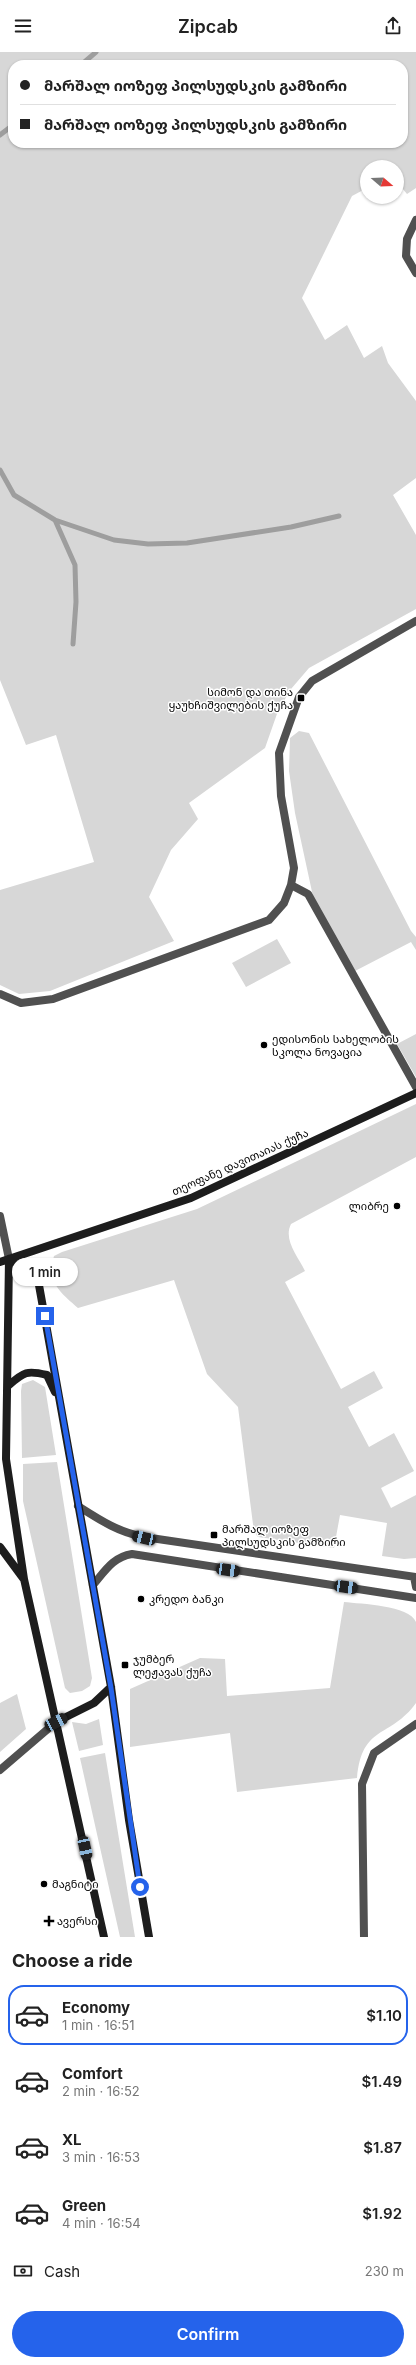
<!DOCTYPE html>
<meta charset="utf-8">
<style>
:root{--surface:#fff;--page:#f2f2f2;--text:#222;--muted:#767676;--line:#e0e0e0;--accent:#2563eb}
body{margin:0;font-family:Inter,"Noto Sans Georgian",sans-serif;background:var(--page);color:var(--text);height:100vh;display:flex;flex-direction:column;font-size:15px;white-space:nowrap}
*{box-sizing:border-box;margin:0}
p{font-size:13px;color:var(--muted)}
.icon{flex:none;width:22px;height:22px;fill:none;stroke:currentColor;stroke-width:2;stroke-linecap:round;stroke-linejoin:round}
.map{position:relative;height:1885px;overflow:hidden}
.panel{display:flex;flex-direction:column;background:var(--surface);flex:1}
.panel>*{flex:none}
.guide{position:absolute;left:8px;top:8px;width:400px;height:88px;border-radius:16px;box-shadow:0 1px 3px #0004;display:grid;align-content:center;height:88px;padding:0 12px;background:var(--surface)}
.needle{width:26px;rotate:109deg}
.tools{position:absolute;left:360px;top:108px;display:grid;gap:8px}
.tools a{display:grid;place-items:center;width:44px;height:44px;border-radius:50%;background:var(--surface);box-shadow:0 1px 3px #0004;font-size:20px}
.end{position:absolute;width:18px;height:18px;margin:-9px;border:5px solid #2563eb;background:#fff;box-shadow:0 0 0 2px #fff}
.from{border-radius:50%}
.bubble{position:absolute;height:28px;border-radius:14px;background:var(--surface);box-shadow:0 1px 3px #0004;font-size:13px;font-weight:600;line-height:28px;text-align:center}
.car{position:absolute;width:12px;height:24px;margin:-12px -6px;border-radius:5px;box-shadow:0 0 3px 1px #0007;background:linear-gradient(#222 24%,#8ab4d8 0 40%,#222 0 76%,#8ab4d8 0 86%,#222 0)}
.guide b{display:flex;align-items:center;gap:14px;height:38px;font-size:15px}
.guide b+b{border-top:1px solid var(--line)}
.guide i{width:10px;height:10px;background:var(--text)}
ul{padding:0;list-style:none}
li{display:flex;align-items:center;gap:12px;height:60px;margin:0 8px 6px;padding:0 4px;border:2px solid transparent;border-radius:16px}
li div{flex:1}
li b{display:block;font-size:15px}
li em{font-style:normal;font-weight:600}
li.current{border-color:var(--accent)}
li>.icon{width:36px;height:36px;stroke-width:1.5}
h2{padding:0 12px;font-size:18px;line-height:48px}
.pay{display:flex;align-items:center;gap:10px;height:44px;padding:0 12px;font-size:15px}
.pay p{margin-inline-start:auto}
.primary-button{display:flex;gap:8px;margin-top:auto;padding:8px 12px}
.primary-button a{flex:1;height:46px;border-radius:24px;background:var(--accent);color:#fff;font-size:16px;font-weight:600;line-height:46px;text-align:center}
header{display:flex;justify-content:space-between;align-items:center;height:52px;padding:0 12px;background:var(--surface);font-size:18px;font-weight:600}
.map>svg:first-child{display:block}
.green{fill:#d7d7d7;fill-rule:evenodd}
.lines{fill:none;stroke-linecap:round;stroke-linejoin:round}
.stream{stroke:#9e9e9e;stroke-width:5}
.minor{stroke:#505050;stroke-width:8}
.tertiary{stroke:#505050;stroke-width:8}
.secondary{stroke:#1d1d1d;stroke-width:8}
.route{stroke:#2563eb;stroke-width:5}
.poi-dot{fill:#000;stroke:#fff;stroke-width:1.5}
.labels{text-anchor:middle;stroke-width:3;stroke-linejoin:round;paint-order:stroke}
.poi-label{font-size:11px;fill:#000;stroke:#fff;text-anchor:start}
.street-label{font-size:11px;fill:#000;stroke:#fff}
</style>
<header><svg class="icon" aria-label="menu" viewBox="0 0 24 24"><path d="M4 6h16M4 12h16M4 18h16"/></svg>Zipcab<svg class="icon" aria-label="share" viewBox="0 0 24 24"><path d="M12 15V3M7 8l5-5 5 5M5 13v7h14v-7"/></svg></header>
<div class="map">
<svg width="416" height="1885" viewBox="0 0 416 1885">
<rect width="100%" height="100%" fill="#fff"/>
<path class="green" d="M0 0H416V136L407 142 397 130V115H367V136L352 144 302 246 325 288 347 273 364 306 382 294 388 311 416 349V426L393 443 416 483V557L309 616 291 637 278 659 265 696 189 751 198 767 171 798 149 845 174 889 50 939 19 942 0 933V838L94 810 56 683 26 693 0 628ZM13 13H403V91H13Z
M299 679 309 681 411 879 416 885V898L411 890 355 919 314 849 295 761 289 719 290 686Z
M277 887 291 911 246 935 232 911Z
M416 982V1025L397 992Z
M416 1052V1105L291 1172C283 1188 298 1204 305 1219L285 1230 341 1337 374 1319 383 1336 348 1355 369 1395 394 1381 414 1419 381 1436 391 1456 416 1443V1506L404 1507 382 1504 387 1471 340 1463 334 1496 258 1485 254 1480 238 1355 207 1322 174 1228 78 1256C60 1240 46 1230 54 1204L62 1200 197 1157Z
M33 1328 45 1335 56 1403 22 1406 21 1339 22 1332Z
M57 1410 92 1626 90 1634 82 1639 70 1641 65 1636 23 1449V1412Z
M344 1550C361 1552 409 1553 416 1570V1651C390 1687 362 1672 357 1726L237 1740 230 1681 130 1695V1637L200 1606 225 1607 227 1644 330 1636Z
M17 1642 26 1677 0 1700V1651Z
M99 1667 103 1693 79 1699 72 1670 86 1672Z
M105 1701 135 1885H120L80 1706Z"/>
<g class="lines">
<path class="stream" d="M81 13 96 0
M0 83 13 73
M0 418 14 443 55 468 114 488 148 492 187 491 291 475 339 464
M55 468 75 513 76 550 73 592"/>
<path class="minor" d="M416 168 407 187 406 204 416 221
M291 833 308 842 416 1035
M0 942 21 951 53 947 269 868 284 851 291 833 294 816 281 744 279 701 299 645 312 629 416 569
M0 1164 9 1207
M0 1718 56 1670
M364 1885 362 1732 374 1701 416 1672"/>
<path class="tertiary" d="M78 1454C100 1468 118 1480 144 1485L416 1525
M414 1525 416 1535
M93 1533C105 1519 113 1505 132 1502L416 1546"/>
<path class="secondary" d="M9 1207 37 1222 111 1635 129 1768 149 1885
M9 1207 6 1407 24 1527 104 1885
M0 1210 191 1146 416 1041
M9 1333C24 1320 27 1318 47 1323L55 1340
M0 1495 23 1526
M56 1670 94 1651 111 1635"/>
</g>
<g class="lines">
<path class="route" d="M45 1264 111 1636 140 1835"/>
</g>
<g class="poi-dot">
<rect x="297" y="642" width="8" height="8" rx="2"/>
<circle cx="264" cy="993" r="4"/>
<circle cx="397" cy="1154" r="4"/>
<rect x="210" y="1479" width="8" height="8" rx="2"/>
<circle cx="141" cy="1547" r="4"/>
<rect x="121" y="1609" width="8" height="8" rx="2"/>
<circle cx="44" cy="1832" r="4"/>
<path d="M47 1863h4v4h4v4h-4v4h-4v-4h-4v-4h4z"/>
</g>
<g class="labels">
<g class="poi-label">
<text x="293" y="644" text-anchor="end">სიმონ და თინა<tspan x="293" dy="13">ყაუხჩიშვილების ქუჩა</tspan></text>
<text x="272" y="991">ედისონის სახელობის<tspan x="272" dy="13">სკოლა ნოვაცია</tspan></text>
<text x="389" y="1158" text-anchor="end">ლიბრე</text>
<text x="222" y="1481">მარშალ იოზეფ<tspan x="222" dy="13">პილსუდსკის გამზირი</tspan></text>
<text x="149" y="1551">კრედო ბანკი</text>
<text x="133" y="1611">ჯუმბერ<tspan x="133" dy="13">ლეჟავას ქუჩა</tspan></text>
<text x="52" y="1836">მაგნიტი</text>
<text x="57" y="1873">ავერსი</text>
</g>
<g class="street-label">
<text transform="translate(240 1110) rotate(-24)" y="4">თეოფანე დავითაიას ქუჩა</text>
</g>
</g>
</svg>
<div class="tools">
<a><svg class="needle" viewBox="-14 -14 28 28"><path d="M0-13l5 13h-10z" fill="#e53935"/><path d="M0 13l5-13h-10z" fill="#767676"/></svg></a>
</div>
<i class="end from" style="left:140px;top:1835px"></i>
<i class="end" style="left:45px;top:1264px"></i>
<div class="bubble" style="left:12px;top:1206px;width:66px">1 min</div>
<i class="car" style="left:144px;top:1486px;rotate:283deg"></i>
<i class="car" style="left:228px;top:1518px;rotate:98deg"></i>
<i class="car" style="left:346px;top:1535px;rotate:98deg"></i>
<i class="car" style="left:56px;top:1670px;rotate:64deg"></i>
<i class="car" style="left:85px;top:1796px;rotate:168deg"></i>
<div class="guide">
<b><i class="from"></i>მარშალ იოზეფ პილსუდსკის გამზირი</b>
<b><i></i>მარშალ იოზეფ პილსუდსკის გამზირი</b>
</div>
</div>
<section class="panel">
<h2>Choose a ride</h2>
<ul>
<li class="current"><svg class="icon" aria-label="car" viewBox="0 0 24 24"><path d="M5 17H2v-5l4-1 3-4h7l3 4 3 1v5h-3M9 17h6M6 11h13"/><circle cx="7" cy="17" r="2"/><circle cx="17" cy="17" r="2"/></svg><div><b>Economy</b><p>1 min · 16:51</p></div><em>$1.10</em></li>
<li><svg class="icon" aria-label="car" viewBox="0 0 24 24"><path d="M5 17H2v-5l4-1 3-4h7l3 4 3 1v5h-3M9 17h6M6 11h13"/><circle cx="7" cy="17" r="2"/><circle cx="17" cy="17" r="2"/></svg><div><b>Comfort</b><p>2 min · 16:52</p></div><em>$1.49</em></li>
<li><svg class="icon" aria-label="car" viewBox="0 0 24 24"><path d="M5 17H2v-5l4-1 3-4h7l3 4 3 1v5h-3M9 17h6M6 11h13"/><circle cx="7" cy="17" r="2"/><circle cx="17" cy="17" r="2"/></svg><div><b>XL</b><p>3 min · 16:53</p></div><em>$1.87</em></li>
<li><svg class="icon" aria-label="car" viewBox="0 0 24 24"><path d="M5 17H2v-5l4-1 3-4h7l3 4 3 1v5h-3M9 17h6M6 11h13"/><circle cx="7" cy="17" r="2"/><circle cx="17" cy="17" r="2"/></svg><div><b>Green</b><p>4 min · 16:54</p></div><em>$1.92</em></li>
</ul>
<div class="pay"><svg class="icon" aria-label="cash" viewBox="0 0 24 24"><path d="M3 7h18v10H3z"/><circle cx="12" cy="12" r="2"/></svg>Cash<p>230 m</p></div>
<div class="primary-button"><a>Confirm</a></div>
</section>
